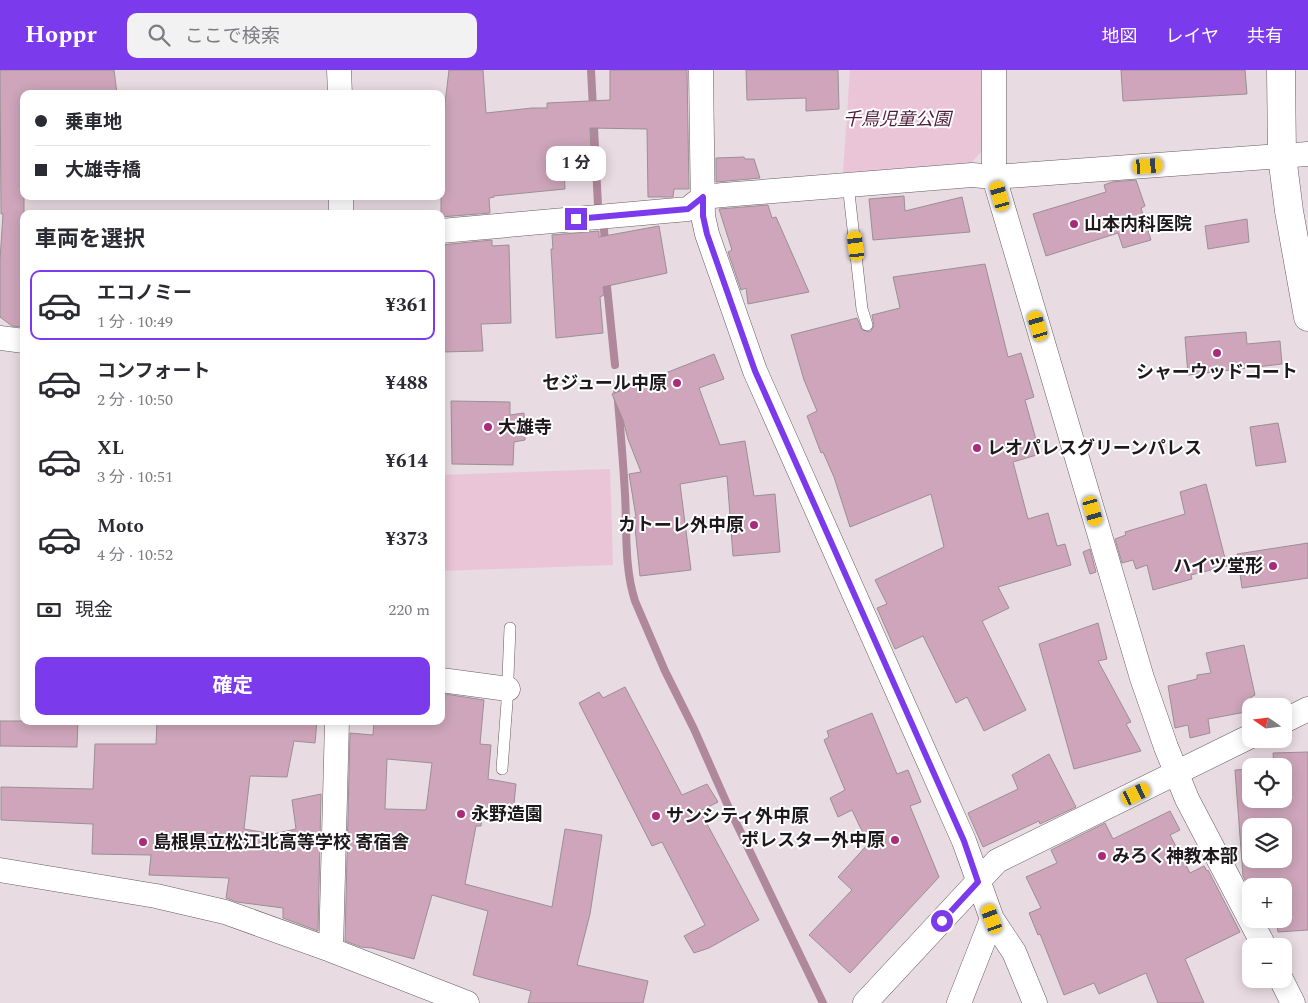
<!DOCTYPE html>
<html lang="ja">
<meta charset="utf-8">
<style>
:root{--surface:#fff;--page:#f2f2f3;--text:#2b2b33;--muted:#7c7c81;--line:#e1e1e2;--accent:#7c3aed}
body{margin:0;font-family:Spectral,"Noto Sans JP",serif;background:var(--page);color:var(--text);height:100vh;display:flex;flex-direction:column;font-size:19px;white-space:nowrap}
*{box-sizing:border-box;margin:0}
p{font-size:16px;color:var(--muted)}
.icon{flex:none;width:28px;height:28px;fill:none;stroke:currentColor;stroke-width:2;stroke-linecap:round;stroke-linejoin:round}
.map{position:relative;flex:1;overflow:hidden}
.side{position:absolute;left:20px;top:140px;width:425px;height:515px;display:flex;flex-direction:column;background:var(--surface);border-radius:10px;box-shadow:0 2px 12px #0003}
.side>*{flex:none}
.hud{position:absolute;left:20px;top:20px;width:425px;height:110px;border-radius:10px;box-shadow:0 2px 12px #0003;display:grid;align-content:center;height:110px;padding:0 15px;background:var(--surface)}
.needle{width:32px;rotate:284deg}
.fabs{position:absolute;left:1242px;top:628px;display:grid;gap:10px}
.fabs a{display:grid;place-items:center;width:50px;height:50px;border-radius:10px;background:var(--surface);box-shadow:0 2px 12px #0003;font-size:25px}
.end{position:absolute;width:22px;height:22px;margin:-11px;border:6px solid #7c3aed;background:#fff;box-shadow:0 0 0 2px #fff}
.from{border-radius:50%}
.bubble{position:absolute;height:35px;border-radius:10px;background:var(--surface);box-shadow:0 2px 12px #0003;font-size:16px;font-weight:700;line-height:35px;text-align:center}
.car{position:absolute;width:15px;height:30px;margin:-15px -8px;border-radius:6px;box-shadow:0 0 4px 1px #0007;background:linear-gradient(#f5c518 24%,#345 0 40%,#f5c518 0 76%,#345 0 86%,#f5c518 0)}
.hud b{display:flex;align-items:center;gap:18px;height:48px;font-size:19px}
.hud b+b{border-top:1px solid var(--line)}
.hud i{width:12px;height:12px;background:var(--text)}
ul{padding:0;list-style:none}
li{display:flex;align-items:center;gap:15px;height:70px;margin:0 10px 8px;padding:0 5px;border:2px solid transparent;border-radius:10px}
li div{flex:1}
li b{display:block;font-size:19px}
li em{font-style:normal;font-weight:700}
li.current{border-color:var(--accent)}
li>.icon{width:45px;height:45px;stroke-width:1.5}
h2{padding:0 15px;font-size:22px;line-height:60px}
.pay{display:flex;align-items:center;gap:12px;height:55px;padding:0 15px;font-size:19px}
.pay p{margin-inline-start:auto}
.cta{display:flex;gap:10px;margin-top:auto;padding:10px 15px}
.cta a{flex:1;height:58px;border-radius:10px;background:var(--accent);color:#fff;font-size:20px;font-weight:700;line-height:58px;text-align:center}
header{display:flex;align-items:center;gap:30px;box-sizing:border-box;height:70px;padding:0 25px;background:var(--accent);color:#fff}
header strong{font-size:24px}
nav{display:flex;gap:28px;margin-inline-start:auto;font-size:18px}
.search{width:350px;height:45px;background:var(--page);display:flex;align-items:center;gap:12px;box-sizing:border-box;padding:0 18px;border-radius:10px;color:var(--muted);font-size:19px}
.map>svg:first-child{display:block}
.green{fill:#eac5d7}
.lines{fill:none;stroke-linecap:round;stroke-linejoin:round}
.stream{stroke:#af889c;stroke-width:8}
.building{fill:#cea5ba;stroke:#9b8f95;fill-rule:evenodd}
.service-casing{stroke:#665b60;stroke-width:12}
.minor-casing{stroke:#665b60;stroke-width:25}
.tertiary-casing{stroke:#665b60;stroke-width:29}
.service{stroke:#fff;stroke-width:11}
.minor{stroke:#fff;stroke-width:24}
.tertiary{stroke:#fff;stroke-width:28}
.route{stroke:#7c3aed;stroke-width:6}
.poi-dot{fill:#aa2b7b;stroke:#fff;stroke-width:2}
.labels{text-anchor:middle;stroke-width:4;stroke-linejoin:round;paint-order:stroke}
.park-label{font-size:18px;font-style:italic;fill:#4f1c3a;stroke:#fff}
.poi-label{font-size:18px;font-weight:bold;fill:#1e191c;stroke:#fff;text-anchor:start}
</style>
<header>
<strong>Hoppr</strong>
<div class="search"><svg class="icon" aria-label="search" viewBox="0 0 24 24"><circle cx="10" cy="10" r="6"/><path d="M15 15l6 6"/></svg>ここで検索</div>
<nav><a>地図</a><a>レイヤ</a><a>共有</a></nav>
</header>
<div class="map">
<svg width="1308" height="933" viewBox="0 0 1308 933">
<rect width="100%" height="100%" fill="#e8dbe1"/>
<path class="green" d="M850 0H981L982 81 970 94 843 103Z
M610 399 613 495 441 501V405Z"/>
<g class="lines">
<path class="stream" d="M591 0 598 135
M604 159 605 176
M606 207 615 295
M617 319C620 354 623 389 625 424 627 459 624 497 635 531L665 601 694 659 728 736 823 933"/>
</g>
<path class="building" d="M0 0H114L117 24H24V257L12 256 0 247V190L3 144H1Z
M449 0H483L486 43 532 38H547V33L610 30V0H687L689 119H674L673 127H648L647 59 590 58 591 83 563 84 565 119 494 126V127L489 128 490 143 441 147V67Z
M746 0H838L839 39 806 41V28L747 30Z
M1121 0H1245L1247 24 1123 31Z
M744 87 745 89H754L760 108 716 112V88Z
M1136 110 1145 136 1141 138 1151 170 1123 178 1118 163 1046 186 1033 144 1106 122 1104 115 1112 112Z
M904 126 905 141 962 127 970 162 873 170 869 129Z
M768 135 772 148 776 147 809 222 748 234 746 218 741 220 728 182 732 180 719 139Z
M1247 149 1249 172 1208 179 1205 156Z
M659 156 667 203 603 217 604 225 600 227 603 263 556 268 551 179H553L552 165 599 161V167Z
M492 170V176L509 175 511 253 481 254 483 281 441 282V175Z
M985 194 1008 287 1021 283 1034 327 1025 330 1040 384 1013 392 1028 449 1048 443 1057 476 1065 474 1071 495 998 517 1009 538 982 551 1026 640 984 661 967 627 956 633 923 566 895 579 877 538 887 534 875 510 944 477 931 424 850 457 834 407 823 382 821 383 807 346 817 341 804 310 791 265 857 248 862 260 870 262 874 256 872 245 900 238 893 207Z
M1246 262 1247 274 1280 271 1282 294 1188 305 1185 267Z
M714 284 724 309 699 318 720 375 745 371 754 426 775 424 780 482 733 486 727 406 680 414 691 500 640 506 634 448 636 447 629 404 641 402 628 369 623 350 612 324Z
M451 331 510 332V345L524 343 525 370 514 372 513 395 452 394Z
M1278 353 1286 392 1256 396 1250 357Z
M1206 414 1227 496 1191 505 1192 509 1153 520 1147 495 1136 499 1133 490 1122 493 1115 469 1126 465 1125 462 1185 444 1180 422Z
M1308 473V508L1242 518 1237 484Z
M1090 479 1096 502 1090 504 1083 482Z
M1098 553 1107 589 1098 591 1131 652 1126 654 1141 681 1074 699 1039 574Z
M1244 575 1255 625 1251 627V641L1208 649 1210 663 1190 668 1188 655 1175 658 1168 616 1197 609V605L1211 603 1206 583Z
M625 617 682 725 707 714 718 732 700 741 759 850 709 878 694 883 684 866 705 855 662 772 652 776 579 633 599 622 603 628Z
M445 624 484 630 480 674 491 675 488 709 516 714 513 743 498 741 496 746 482 745 481 756H476L465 814 552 837 565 759 602 765 590 844 577 895 648 911 643 933H528L531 921 473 905 488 841 432 825 414 889 372 878 361 877 345 871 350 663 373 665 374 651H443ZM387 689 432 693 426 740 385 739Z
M872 643 897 704 908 700 921 732 910 736 939 807 850 903 809 865 852 820 838 807 868 774 852 740 838 747 830 728 845 720 824 670 829 667 827 661Z
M0 651H78L77 677 0 676Z
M157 651H210L244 654V651H317L315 673 294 671 287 707 250 706 244 759 273 764 296 759 292 730 321 724 318 861 283 848V838L237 832 226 828 229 808 149 805 151 785 92 784 93 754 1 750V717L93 719 95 674H156Z
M1308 682V860L1278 862 1276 849H1284V816H1248L1243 806 1235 700 1251 699V729H1284V696H1274L1273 683ZM1251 756H1284V789H1251Z
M1049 684 1076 737 1040 754 1039 751 983 777 968 743 1018 719 1012 705Z
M1170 741 1180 760 1170 765 1190 803 1204 796 1207 801 1208 800 1240 862 1185 889 1204 933H1158L1146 903 1099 924 1094 913 1064 925 1040 864 1038 865 1029 843 1041 838 1026 807 1057 793 1051 780 1105 753 1113 769Z"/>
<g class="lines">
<g class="service-casing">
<path id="service" d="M848 114 862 239 867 255
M502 699 507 632 510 558"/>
</g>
<g class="minor-casing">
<path id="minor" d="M339 0 340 24
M701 0 703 146 707 164 755 301 964 771 992 849 1014 882 1035 933
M994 0V107L1142 608 1166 677 1187 729 1264 876
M341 126V144
M441 161 688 139 703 127 723 125 972 105 994 107 1308 84
M0 268 24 271
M441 610 508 619
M1284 651 1308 639
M0 800 156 826 225 842 331 880 467 933
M331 880 337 651
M1281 909 1293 933
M865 933 997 791 1251 666
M959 933 992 849"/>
</g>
<g class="tertiary-casing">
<path id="tertiary" d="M1281 0 1282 86 1289 141 1308 247"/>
</g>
<use href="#service" class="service"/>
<use href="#minor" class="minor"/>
<use href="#tertiary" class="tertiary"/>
</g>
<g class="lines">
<path class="route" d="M576 149 688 139 703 127V146L707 164 755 301 964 771 978 812 942 851"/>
</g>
<g class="poi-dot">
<circle cx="1074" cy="154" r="5"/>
<circle cx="1217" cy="283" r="5"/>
<circle cx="677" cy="313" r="5"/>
<circle cx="488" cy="357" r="5"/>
<circle cx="977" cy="378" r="5"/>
<circle cx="754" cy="455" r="5"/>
<circle cx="1273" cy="496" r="5"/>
<circle cx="461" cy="744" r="5"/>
<circle cx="656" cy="746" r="5"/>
<circle cx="895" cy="770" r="5"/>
<circle cx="143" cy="772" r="5"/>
<circle cx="1102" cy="786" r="5"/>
</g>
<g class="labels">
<g class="park-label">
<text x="897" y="55">千鳥児童公園</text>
</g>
<g class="poi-label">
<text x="1084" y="160">山本内科医院</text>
<text x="1217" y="308" text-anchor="middle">シャーウッドコート</text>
<text x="667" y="319" text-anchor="end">セジュール中原</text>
<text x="498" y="363">大雄寺</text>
<text x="987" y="384">レオパレスグリーンパレス</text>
<text x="744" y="461" text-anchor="end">カトーレ外中原</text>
<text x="1263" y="502" text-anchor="end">ハイツ堂形</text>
<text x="471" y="750">永野造園</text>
<text x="666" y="752">サンシティ外中原</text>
<text x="885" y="776" text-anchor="end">ポレスター外中原</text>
<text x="153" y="778">島根県立松江北高等学校 寄宿舎</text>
<text x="1112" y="792">みろく神教本部</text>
</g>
</g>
</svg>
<div class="fabs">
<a><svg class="needle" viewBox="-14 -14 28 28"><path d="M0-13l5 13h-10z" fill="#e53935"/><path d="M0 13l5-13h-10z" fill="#7c7c81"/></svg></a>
<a><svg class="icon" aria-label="locate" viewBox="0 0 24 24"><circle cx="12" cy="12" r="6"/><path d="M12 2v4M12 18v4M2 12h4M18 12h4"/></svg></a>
<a><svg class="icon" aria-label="layers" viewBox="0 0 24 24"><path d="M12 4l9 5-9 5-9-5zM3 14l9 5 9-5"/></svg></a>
<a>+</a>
<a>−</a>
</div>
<i class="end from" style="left:942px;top:851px"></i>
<i class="end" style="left:576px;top:149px"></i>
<div class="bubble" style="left:546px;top:76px;width:60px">1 分</div>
<i class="car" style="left:1148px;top:96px;rotate:86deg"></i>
<i class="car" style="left:1000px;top:126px;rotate:344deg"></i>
<i class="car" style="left:856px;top:176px;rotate:353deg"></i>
<i class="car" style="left:1038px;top:256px;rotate:343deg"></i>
<i class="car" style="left:1093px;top:441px;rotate:164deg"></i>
<i class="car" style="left:1136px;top:724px;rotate:64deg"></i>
<i class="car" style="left:992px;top:849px;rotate:340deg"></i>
<div class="hud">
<b><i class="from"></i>乗車地</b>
<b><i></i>大雄寺橋</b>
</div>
<section class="side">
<h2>車両を選択</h2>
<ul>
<li class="current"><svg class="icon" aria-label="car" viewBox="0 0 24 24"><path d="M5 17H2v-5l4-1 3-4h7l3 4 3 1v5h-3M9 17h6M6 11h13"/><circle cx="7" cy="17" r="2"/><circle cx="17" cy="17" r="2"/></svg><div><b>エコノミー</b><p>1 分 · 10:49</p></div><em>¥361</em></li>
<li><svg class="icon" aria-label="car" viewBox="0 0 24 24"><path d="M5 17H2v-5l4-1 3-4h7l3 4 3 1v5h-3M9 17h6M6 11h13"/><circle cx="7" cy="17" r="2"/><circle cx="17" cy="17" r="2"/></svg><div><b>コンフォート</b><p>2 分 · 10:50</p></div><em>¥488</em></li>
<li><svg class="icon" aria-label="car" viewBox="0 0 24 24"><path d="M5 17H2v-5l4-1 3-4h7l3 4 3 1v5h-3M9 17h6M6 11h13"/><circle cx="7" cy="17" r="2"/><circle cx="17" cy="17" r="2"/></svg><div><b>XL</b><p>3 分 · 10:51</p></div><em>¥614</em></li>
<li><svg class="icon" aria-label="car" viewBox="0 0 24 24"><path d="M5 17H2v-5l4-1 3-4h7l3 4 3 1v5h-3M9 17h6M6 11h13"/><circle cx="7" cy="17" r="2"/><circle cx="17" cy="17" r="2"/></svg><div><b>Moto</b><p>4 分 · 10:52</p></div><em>¥373</em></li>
</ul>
<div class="pay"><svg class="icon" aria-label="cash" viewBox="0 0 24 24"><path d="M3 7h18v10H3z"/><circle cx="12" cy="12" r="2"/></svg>現金<p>220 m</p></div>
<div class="cta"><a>確定</a></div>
</section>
</div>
